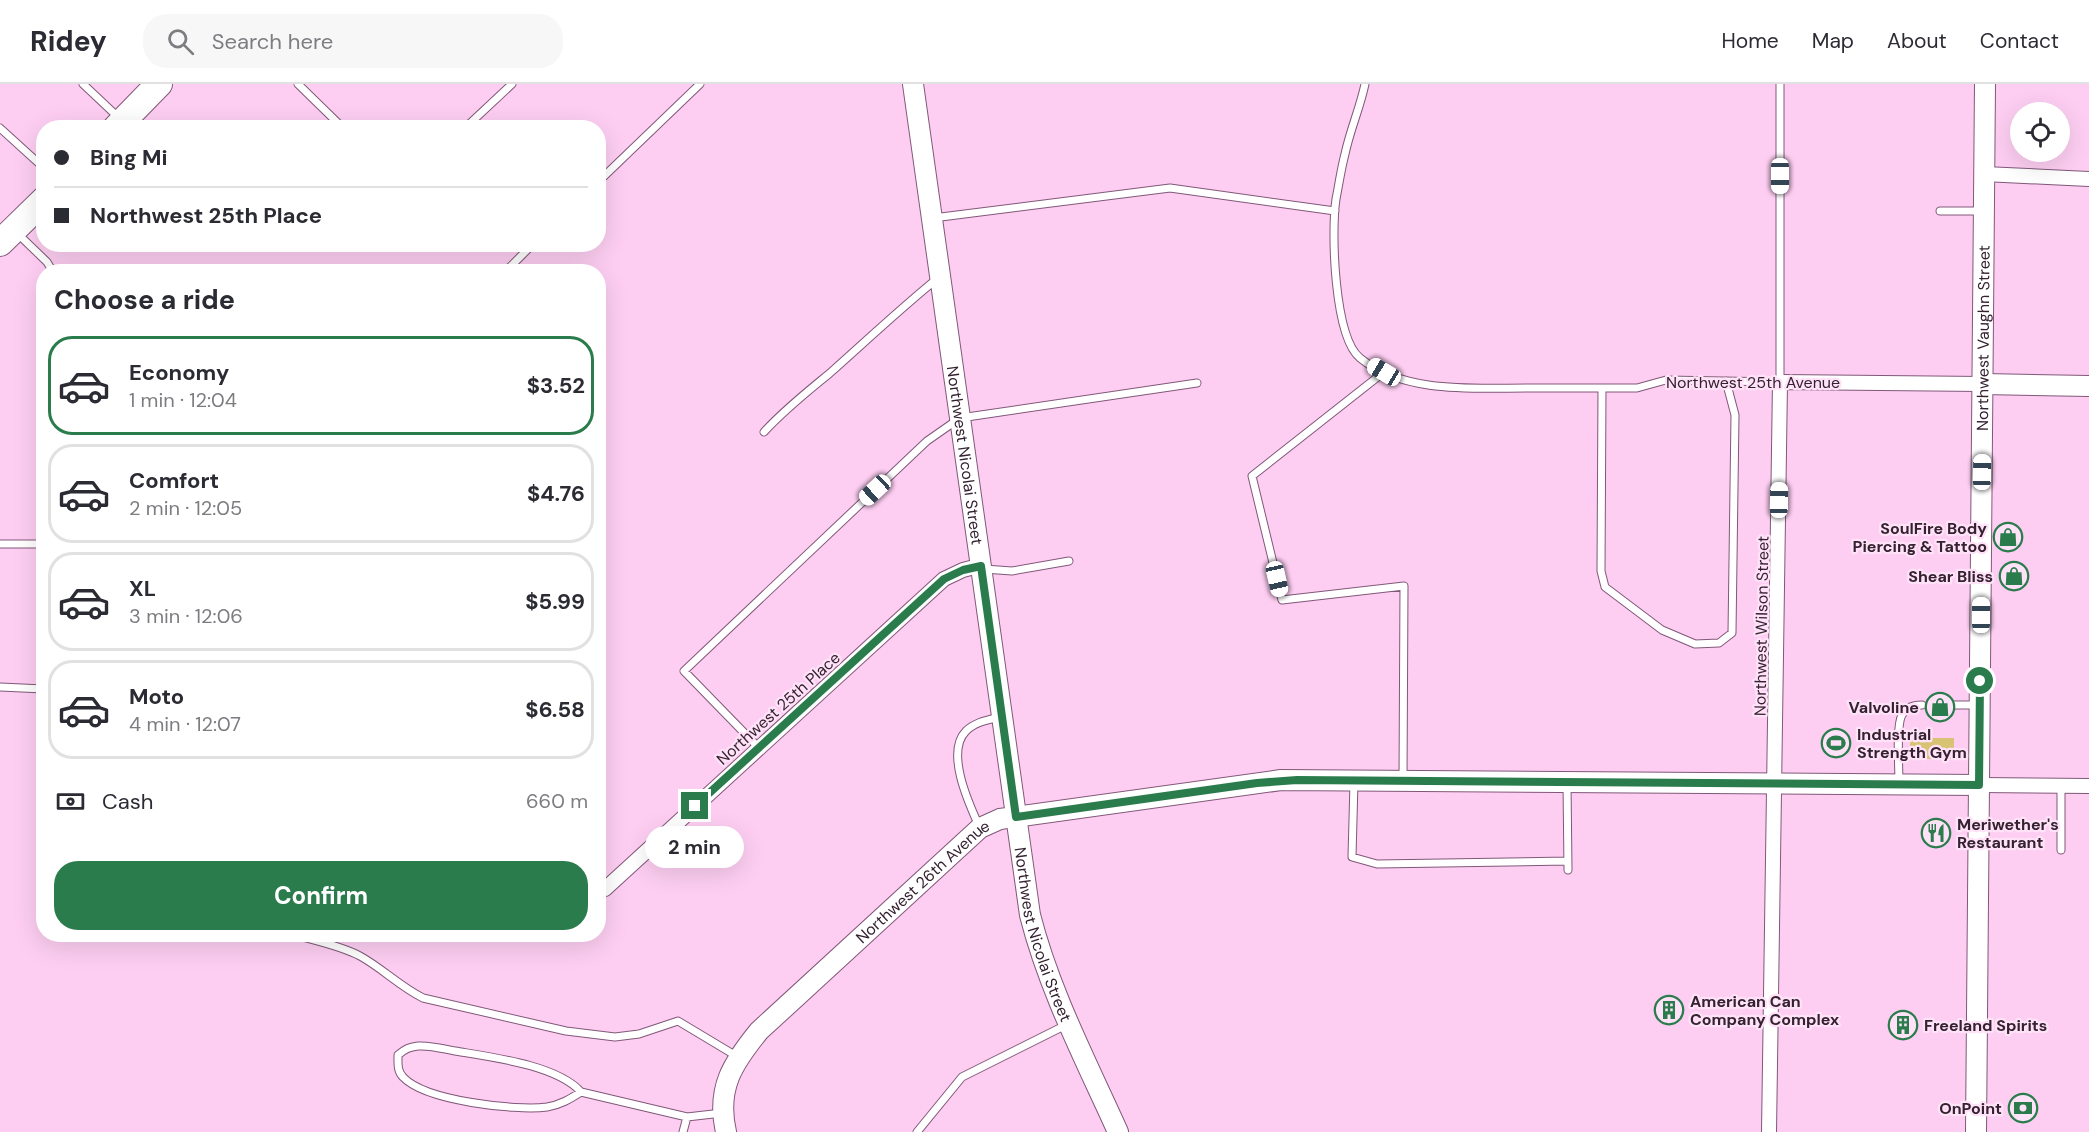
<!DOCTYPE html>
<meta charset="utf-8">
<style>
:root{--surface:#fff;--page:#f7f7f7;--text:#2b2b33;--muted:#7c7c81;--line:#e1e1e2;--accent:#2b7c4d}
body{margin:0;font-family:"DM Sans",sans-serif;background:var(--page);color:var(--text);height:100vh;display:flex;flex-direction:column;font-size:22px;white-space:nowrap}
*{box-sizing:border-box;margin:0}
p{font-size:20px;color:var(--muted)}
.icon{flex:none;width:33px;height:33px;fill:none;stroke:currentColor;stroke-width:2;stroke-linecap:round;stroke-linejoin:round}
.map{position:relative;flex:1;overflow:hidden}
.drawer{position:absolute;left:36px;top:180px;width:570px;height:678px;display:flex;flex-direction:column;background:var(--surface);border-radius:24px;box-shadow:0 6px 24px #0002}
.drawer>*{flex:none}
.top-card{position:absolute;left:36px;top:36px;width:570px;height:132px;border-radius:24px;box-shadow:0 6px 24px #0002;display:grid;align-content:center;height:132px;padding:0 18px;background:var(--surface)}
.controls{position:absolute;left:2010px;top:18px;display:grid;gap:12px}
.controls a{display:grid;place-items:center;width:60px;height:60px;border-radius:50%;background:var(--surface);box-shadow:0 6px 24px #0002;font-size:30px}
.end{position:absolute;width:27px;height:27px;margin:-14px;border:8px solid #2b7c4d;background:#fff;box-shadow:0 0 0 3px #fff}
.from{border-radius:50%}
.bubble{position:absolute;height:42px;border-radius:21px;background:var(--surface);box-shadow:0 6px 24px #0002;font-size:20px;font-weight:700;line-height:42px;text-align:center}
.car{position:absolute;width:18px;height:36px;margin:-18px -9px;border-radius:8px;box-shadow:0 0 4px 2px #0007;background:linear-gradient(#fff 24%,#345 0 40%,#fff 0 76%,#345 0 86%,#fff 0)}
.top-card b{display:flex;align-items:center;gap:21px;height:57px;font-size:22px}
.top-card b+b{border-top:2px solid var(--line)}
.top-card i{width:15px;height:15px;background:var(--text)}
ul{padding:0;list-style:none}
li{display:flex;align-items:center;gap:18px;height:99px;margin:0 12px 9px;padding:0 6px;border:3px solid var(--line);border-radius:24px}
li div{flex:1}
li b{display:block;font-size:22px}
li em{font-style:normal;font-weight:700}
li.current{border-color:var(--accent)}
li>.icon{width:54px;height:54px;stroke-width:1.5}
h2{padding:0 18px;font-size:27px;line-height:72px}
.pay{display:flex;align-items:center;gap:15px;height:66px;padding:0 18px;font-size:22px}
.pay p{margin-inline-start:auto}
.button{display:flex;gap:12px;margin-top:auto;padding:12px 18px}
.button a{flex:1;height:69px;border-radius:24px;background:var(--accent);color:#fff;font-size:24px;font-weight:700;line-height:69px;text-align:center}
header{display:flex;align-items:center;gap:36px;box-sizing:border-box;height:84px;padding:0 30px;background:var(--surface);border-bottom:2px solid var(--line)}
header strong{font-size:28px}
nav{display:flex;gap:33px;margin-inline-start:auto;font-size:21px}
.search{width:420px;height:54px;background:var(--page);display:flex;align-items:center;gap:15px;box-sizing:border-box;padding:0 21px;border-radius:24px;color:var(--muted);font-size:22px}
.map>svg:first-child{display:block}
.green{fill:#d8c273}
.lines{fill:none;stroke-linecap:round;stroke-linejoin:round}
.lane-casing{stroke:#805878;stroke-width:9}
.street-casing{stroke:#805878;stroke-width:16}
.secondary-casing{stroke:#805878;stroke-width:22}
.highway-casing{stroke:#805878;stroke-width:28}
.lane{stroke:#fff;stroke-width:7}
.street{stroke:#fff;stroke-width:14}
.secondary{stroke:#fff;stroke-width:20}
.highway{stroke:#fff;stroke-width:26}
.route{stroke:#2b7c4d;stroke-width:8}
.labels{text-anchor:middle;stroke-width:4.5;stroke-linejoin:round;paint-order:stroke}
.street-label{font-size:16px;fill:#342230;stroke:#ffe2f8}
.poi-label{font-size:16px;font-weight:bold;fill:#342230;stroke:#ffe2f8;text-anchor:end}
</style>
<header>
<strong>Ridey</strong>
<div class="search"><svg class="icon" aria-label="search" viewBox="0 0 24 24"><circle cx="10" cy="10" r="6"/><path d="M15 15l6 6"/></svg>Search here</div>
<nav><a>Home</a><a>Map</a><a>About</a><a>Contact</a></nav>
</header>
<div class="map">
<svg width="2089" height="1048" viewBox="0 0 2089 1048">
<rect width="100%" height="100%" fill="#fdcef2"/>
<path class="green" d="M1910 654H1954V675H1910Z"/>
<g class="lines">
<g class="lane-casing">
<path id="lane" d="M83 0 118 33
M298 0 343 44
M1365 0C1360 24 1350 46 1345 70 1341 85 1339 100 1336 115 1331 147 1334 253 1360 274 1404 310 1475 304 1528 304 1564 304 1601 304 1637 304L1666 296 1780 298V0
M0 44 44 84
M465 44 512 0
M598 98 700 0
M1940 127H1982
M933 134 1170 104 1335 127
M18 150 47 178 53 188
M505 188 533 160
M1384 288 1252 392 1282 516 1404 502 1403 696
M1602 304 1601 487 1605 503 1662 546 1695 560 1719 559 1732 549 1735 331 1726 297
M764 348C784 326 807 308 830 289 866 257 901 224 938 194
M0 460H44
M984 485 1012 487 1069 477
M0 603 44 605
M1947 621H1977
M759 664 684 587 927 357 960 334 1197 299
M1354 698 1352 773 1377 780 1568 777
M1899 698C1899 684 1896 641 1902 631 1906 623 1914 621 1922 621
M1567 700 1568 786
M979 742C969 720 945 668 966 647 975 638 988 636 1000 633
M2061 766V701
M292 850C315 857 339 861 360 872 382 884 399 902 423 914L566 947 615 953 639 950 678 937 738 973
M581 1008C557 981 491 973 455 967 444 965 430 961 418 962 409 963 405 965 398 971 398 979 397 987 403 993 425 1017 516 1027 547 1023 560 1021 570 1015 581 1008L687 1033
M683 1048 687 1033 722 1029
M917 1048 962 993 1068 940"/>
</g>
<g class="street-casing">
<path id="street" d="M1984 90 2089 95
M1979 701 2089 702
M605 805 944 495 963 486 982 481
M1769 1048 1780 298 1983 300"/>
</g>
<g class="secondary-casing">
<g id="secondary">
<path id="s1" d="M913 0 1030 831C1049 906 1086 977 1118 1048"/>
<path d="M1983 300 2089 302"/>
<path id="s2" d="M726 1048C716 1004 733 979 759 947L980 744 1000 735 1281 696 1979 701"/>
<path id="s3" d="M1976 1048 1985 0"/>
</g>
</g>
<g class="highway-casing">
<path id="highway" d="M116 44 159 0
M0 159 44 116"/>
</g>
<use href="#lane" class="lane"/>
<use href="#street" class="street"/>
<use href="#secondary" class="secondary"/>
<use href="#highway" class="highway"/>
</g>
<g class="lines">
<path class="route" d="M695 722 944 495 963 486 981 482 1016 733 1257 699 1297 696 1979 701 1980 597"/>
</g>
<defs>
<g id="shop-ring" transform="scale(1.5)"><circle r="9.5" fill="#ffe2f8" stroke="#2b7c4d" stroke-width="1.5"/><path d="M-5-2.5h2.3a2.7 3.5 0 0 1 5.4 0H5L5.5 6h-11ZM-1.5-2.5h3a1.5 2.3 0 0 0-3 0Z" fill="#2b7c4d"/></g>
<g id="stadium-ring" transform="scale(1.5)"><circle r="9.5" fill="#ffe2f8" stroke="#2b7c4d" stroke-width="1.5"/><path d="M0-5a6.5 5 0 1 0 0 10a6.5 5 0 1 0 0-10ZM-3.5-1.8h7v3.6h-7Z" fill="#2b7c4d"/></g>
<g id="restaurant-ring" transform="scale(1.5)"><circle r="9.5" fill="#ffe2f8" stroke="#2b7c4d" stroke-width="1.5"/><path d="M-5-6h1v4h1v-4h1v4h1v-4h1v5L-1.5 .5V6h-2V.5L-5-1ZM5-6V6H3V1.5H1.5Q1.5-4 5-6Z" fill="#2b7c4d"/></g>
<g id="building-ring" transform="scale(1.5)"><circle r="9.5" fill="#ffe2f8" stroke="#2b7c4d" stroke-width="1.5"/><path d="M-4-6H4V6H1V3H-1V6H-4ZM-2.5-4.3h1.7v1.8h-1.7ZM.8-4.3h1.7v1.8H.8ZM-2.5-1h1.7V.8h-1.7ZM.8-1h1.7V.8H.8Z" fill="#2b7c4d"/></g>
<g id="bank-ring" transform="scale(1.5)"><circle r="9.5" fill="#ffe2f8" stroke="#2b7c4d" stroke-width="1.5"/><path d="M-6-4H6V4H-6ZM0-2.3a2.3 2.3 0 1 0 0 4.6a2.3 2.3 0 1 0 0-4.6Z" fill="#2b7c4d"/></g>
</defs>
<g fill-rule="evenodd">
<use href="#shop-ring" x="2008" y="453"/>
<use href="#shop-ring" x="2014" y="492"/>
<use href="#shop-ring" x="1940" y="623"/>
<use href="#stadium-ring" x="1836" y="659"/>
<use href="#restaurant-ring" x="1936" y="749"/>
<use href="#building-ring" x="1669" y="926"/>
<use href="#building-ring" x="1903" y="941"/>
<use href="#bank-ring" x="2023" y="1024"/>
</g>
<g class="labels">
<g class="street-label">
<text dy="6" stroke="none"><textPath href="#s3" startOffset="794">Northwest Vaughn Street</textPath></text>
<text x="1753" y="304">Northwest 25th Avenue</text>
<text dy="6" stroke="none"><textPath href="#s1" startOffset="375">Northwest Nicolai Street</textPath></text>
<text transform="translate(1761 542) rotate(-89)" y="6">Northwest Wilson Street</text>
<text transform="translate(778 624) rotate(-42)" y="6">Northwest 25th Place</text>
<text dy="6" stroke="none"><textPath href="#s2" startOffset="333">Northwest 26th Avenue</textPath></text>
<text dy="6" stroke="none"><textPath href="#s1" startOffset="861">Northwest Nicolai Street</textPath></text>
</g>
<g class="poi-label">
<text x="1987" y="450">SoulFire Body<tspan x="1987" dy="18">Piercing &amp; Tattoo</tspan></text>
<text x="1993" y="498">Shear Bliss</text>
<text x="1919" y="629">Valvoline</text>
<text x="1857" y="656" text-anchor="start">Industrial<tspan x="1857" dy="18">Strength Gym</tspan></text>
<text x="1957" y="746" text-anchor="start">Meriwether's<tspan x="1957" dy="18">Restaurant</tspan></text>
<text x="1690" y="923" text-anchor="start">American Can<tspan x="1690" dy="18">Company Complex</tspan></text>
<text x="1924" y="947" text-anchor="start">Freeland Spirits</text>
<text x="2002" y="1030">OnPoint</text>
</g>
</g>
</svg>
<div class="controls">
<a><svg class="icon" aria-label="locate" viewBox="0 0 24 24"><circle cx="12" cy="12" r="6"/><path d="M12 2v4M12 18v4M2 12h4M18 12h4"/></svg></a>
</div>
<i class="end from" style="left:1980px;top:597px"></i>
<i class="end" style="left:695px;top:722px"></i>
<div class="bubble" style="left:645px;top:742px;width:99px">2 min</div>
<i class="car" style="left:1780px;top:92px;rotate:180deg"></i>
<i class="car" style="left:1384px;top:288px;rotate:301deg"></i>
<i class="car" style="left:1982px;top:388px;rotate:1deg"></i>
<i class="car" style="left:875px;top:406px;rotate:227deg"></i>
<i class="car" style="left:1779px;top:416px;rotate:1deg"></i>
<i class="car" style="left:1277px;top:495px;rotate:167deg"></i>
<i class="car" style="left:1981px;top:531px;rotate:0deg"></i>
<div class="top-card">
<b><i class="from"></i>Bing Mi</b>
<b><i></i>Northwest 25th Place</b>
</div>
<section class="drawer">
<h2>Choose a ride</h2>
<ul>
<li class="current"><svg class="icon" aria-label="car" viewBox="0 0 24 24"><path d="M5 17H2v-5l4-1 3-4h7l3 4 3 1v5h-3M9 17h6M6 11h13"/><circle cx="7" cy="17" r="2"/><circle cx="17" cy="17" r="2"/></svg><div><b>Economy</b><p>1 min · 12:04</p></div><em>$3.52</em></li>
<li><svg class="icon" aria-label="car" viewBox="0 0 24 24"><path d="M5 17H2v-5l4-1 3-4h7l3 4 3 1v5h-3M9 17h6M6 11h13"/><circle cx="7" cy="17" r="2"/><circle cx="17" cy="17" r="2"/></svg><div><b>Comfort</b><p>2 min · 12:05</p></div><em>$4.76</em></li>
<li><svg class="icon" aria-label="car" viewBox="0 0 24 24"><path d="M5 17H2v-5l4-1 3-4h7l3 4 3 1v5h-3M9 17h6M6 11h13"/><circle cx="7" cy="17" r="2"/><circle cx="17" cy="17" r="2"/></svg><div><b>XL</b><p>3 min · 12:06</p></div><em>$5.99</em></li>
<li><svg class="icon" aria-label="car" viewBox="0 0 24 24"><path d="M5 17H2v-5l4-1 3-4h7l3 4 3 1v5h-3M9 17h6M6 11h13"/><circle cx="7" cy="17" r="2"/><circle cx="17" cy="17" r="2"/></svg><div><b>Moto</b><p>4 min · 12:07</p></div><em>$6.58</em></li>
</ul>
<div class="pay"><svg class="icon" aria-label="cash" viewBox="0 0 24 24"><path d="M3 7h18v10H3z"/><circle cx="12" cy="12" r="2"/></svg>Cash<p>660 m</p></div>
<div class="button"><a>Confirm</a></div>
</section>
</div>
